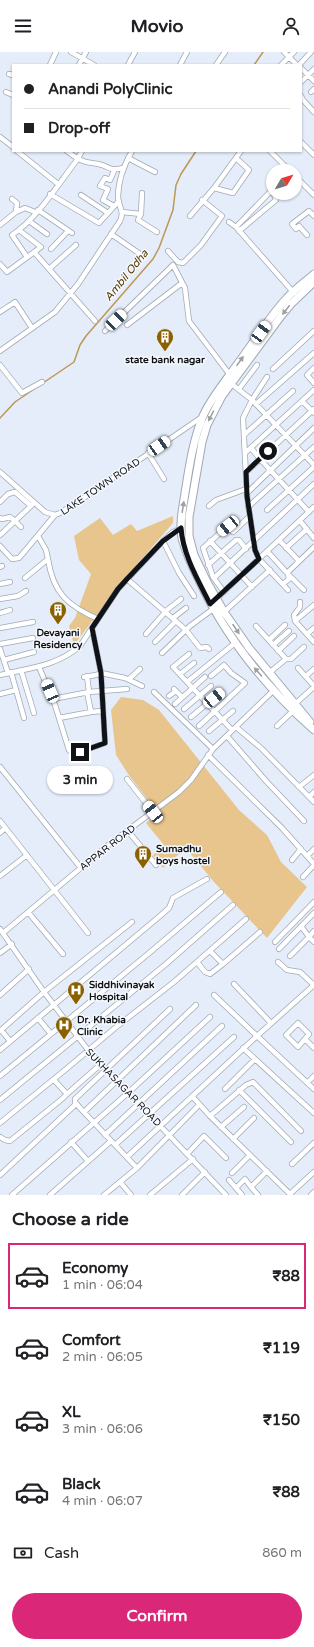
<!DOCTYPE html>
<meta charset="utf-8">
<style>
:root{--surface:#fff;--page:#f2f2f2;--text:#202124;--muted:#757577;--line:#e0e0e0;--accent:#db2777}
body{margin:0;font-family:"Varela Round",sans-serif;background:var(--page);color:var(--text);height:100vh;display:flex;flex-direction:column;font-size:15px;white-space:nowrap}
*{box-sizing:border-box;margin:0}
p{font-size:13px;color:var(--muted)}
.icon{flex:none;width:22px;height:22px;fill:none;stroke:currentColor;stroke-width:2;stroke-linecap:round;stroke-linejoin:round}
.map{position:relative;height:1143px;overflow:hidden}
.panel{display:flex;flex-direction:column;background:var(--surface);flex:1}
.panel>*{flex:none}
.top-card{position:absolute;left:12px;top:12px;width:290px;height:88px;border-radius:0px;box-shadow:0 1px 3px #0004;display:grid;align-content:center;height:88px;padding:0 12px;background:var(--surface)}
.needle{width:26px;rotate:52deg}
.tools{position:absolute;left:266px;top:112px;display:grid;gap:8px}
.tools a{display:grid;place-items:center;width:36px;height:36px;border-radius:50%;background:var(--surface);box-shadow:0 1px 3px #0004;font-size:20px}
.end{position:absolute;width:18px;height:18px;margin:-9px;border:5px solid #0f1216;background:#fff;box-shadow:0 0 0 2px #fff}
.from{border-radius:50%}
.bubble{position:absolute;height:28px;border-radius:14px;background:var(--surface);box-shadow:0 1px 3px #0004;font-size:13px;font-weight:700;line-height:28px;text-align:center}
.car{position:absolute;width:12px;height:24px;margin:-12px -6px;border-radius:5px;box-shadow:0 0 3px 1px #0007;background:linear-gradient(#fff 24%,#345 0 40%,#fff 0 76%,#345 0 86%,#fff 0)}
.top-card b{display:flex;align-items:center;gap:14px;height:38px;font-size:15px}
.top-card b+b{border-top:1px solid var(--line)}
.top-card i{width:10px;height:10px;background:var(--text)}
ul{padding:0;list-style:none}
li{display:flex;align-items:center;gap:12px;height:66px;margin:0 8px 6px;padding:0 4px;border:2px solid transparent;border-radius:0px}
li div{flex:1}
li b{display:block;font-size:15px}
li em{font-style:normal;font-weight:700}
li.active{border-color:var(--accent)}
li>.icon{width:36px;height:36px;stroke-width:1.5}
h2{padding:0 12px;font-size:18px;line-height:48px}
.pay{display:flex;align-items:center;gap:10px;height:44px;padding:0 12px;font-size:15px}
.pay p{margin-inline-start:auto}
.cta{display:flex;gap:8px;margin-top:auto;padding:8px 12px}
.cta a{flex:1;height:46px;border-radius:24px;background:var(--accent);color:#fff;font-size:16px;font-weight:700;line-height:46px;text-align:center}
header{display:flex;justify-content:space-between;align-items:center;height:52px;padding:0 12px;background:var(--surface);font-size:18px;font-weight:700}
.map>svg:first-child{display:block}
.green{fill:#e8c58d}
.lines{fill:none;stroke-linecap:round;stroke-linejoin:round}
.stream{stroke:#be9653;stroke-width:1.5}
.minor-casing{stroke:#a1a9b5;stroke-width:6}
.secondary-casing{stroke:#a1a9b5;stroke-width:9}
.minor{stroke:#fff;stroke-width:4.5}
.secondary{stroke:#fff;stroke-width:7}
.oneway{fill:#9fa0a2}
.route{stroke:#0f1216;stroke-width:5}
.labels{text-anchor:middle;stroke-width:3;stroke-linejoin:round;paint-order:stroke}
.poi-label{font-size:10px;font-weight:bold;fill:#0f1216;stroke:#f6f9fe;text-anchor:start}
.street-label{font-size:10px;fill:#0f1216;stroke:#f6f9fe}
.water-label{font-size:11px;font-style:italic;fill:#543900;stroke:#f6f9fe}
</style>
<header><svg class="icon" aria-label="menu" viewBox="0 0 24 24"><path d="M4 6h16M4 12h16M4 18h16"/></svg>Movio<svg class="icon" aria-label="person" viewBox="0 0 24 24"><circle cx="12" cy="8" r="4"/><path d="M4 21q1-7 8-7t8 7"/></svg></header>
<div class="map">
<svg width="314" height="1143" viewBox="0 0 314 1143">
<rect width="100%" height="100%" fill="#e4edf9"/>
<path class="green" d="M173 464V471L122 530 74 593 69 574 75 566 91 522 79 508 74 484 100 466 113 483 131 472 137 479Z
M121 645 143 648 159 658 239 758 267 783 281 810 307 835 267 886 214 830 186 796 163 816 153 803 164 793 146 771 158 761 128 722 116 703 111 658Z"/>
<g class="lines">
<path class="stream" d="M254 13 263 0
M0 366 15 350 74 310 80 293 86 284 153 207 159 196 173 158 176 133 181 122 196 99"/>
<g class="minor-casing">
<path id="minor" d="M71 0 94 13
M284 0 297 13
M50 13 56 0
M79 13 86 0
M128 13 135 0
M180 13 187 0
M216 13 225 0
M281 13 294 0
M299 13 311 0
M301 16 314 29
M9 22 13 23
M301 30 314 17
M6 40 13 43
M311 40 314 37
M301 44 303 48 314 60
M0 85 13 95
M301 90 314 103
M17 99 58 132
M67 99C80 109 83 110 98 112 110 114 108 120 123 116
M270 99 290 119
M128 106 155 120
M114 119 110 128 105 126 100 134 108 137 103 148 114 154
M295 124 314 143
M214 136 233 141 249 118 236 106
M270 140 273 132
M50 142 99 171 119 149
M81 143 108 161
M12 147 17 151 16 160
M38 158 72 181
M122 160 141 162 142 141
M141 162 138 168 157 180
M190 164 214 136 241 99
M29 169 47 182
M229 170 236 175 294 241
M0 173 16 160 25 156 35 160
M236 175 270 140 274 142 276 148 239 179
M111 182 143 204
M307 183 299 174 296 177 292 172 309 159 314 164
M51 197 68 179
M168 199 178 210 183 211 201 193 222 164 202 148
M34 200 95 269
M27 205 12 183C37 167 59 131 77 108L82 99
M0 212 7 220 41 195 19 178
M49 217 76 193
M0 260 15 250 32 276
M127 273 182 231
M105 279 173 213 185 236 189 269 230 323
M0 299 55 260 78 232 120 169C125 159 118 154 118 145 118 128 124 113 132 99
M0 313 22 341 42 330
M314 316 307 323 314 331
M273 317 314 279
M267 325 252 348 243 366 247 444 255 498 259 507 288 538
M229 330 252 348 314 413
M239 337 257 313
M302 349 314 361
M256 352 314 301
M244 383 293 339
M251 396 260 407 309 460
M148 401 164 427
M245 401 314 338
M0 420 45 460 55 463 60 461 85 445 202 365
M246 420 314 357
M247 441 314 376
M0 450 8 442 15 440 31 454
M209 454 216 448 246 437
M248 455 314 395
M267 458 314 415
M0 466 2 467 10 465 15 469 0 483
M300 469 314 486
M21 475 15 469 32 453
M279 488 299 509
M163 489 179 521 194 544
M210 489 252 535
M0 494 12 507 19 506 55 463
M286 496 307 477
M267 499 288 522 289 527 283 532
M48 507C53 541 68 554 98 567
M208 513 236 488H239L246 497
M0 515 2 514
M287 521 314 495
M288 522 304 538
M25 526 48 507 46 498 38 484
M214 526 314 432
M127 527 186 578 200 596 207 595 209 597
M0 532 10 530
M224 540 213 525 203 496 228 474 233 480 250 464
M0 547 18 544 26 539
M215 548 314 455
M300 550V555L294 563 295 569 314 590
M224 560 270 518
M0 561 10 558
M173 566 186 556
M295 569 314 553
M256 574 286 607 269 621
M0 576 33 570
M92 576 101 621 125 626 142 634
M146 582 167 558 181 547
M307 582 314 576
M269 588 285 573
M155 590 176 569
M0 592 33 586
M273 593 289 579
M0 597 8 621
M278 599 294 584
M162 601 190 574 213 557
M189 602 173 615 232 678
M286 607H291L304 595
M4 608 34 600
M39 615 55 653 69 698 72 701 80 700 105 691 101 621 96 623 84 625
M298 616 314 634
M21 618 34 661
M11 620 24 666
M180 622 194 611
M0 623C29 616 57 614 80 594L118 537 163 489 173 480 182 476
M87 624 89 640 127 637
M306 624 314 617
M129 627 140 617
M187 630 235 591
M174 637 182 645
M87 640 91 660 102 659
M154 640 213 697
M0 642 16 638
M169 644 176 639
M53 647 89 640
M175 652 205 625
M295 652 314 635
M184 657 211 634
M191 665 221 640
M59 666 91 660
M199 674 245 631 231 621 224 613 211 624
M277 674 293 659
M236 675 261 696 314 750
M209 679 233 659
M227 684 266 729 304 769
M208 703 282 776 314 812
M0 715 81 816
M127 727 153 760
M299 735 314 723
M309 745 314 740
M0 769 88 881
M128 779 156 813
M0 781 5 776
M307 804 314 797
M292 808 301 797
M0 824 27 803
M303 825 314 813
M28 860 63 902
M0 877 44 940 88 998 226 1143
M314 879 309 885 314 890
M3 881 107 794 179 740 191 728 213 697 274 638
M275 890 314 850
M279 897 314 861
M210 899 223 912 260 880
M0 901 12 892
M290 904 309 885 301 874
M197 910 205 920 210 922 223 912
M278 910 287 918 300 920 314 933
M234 932 271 971
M314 933 257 984 314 1037
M0 943 29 917
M38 966 51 982
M1 978 10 989
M0 979 44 940 132 870
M305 987 309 982 298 971 286 983 298 995 305 987 314 996
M243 996 314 1061
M0 998 160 864 169 856 173 846 207 827
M0 1024 148 902 221 840
M308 1030 314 1024
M225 1037 255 1007
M239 1038 291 1090
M67 1042 101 1012
M192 1044 210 1064 291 1143
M0 1048 166 912 233 853
M84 1060 196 953
M210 1064 246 1033 253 1030 301 1079
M0 1071 65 1018 115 976 174 930 246 867
M221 1075 244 1055
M105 1083 222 974
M0 1085 5 1088 10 1089 62 1047 67 1042 54 1028
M233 1087 254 1066
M71 1090 88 1109
M115 1093 234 985
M188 1101 204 1084 226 1106
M127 1105 257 984 214 943
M292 1112 314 1091
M137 1116 80 1056 75 1050V1047L170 957
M232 1121 250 1103
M0 1123 76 1052
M229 1128 236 1136 245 1127 251 1135
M120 1130 131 1143
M236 1136 242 1143
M290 1142 314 1120
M12 1143 129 1040 210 965
M50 1143 111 1089
M104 1143 137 1116 199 1053
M150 1143 193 1107
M182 1143 205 1120
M258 1143 251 1135 267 1119
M311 1143 314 1140"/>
</g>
<g class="secondary-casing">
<path id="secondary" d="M314 222C305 230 295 237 287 246 268 266 253 292 236 314 225 330 211 346 203 364 193 388 189 416 185 441 183 455 179 472 182 486 186 501 192 514 199 528 226 586 267 636 314 678
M310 670 249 596 224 560 207 530 194 503 189 484V465L202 390 207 373 222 344 281 264 291 252 314 230"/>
</g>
<use href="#minor" class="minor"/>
<use href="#secondary" class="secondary"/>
</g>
<defs><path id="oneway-solid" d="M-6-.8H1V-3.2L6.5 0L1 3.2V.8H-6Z"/></defs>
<g class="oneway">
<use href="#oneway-solid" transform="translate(286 258) rotate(128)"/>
<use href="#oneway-solid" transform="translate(240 309) rotate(-54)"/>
<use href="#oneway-solid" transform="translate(211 364) rotate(117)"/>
<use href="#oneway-solid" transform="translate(183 455) rotate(-81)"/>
<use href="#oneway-solid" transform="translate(236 577) rotate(56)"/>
<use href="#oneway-solid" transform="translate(258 620) rotate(-132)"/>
</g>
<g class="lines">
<path class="route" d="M80 700 105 691 101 621 92 576 118 537 127 527 163 489 181 476C183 503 198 528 210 552L259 507 255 498 247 444 246 420 268 399"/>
</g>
<defs>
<g id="building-pin" transform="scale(0.9)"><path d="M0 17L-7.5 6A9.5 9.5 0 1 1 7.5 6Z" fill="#8a6001" stroke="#f6f9fe"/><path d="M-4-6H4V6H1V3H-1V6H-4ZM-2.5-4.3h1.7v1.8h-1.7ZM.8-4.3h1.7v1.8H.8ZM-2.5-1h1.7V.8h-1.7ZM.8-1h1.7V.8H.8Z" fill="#fff"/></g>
<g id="hospital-pin" transform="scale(0.9)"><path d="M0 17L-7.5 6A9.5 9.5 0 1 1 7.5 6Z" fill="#8a6001" stroke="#f6f9fe"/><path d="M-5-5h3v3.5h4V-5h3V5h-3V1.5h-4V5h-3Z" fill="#fff"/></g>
</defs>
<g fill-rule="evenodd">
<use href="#building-pin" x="165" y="285"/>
<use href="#building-pin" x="58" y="558"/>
<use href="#building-pin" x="143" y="802"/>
<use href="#hospital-pin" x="76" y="938"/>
<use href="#hospital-pin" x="64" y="973"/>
</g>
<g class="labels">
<g class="poi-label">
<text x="165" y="311" text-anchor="middle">state bank nagar</text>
<text x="58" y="584" text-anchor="middle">Devayani<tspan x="58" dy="12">Residency</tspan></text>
<text x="156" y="800">Sumadhu<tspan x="156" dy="12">boys hostel</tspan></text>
<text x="89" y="936">Siddhivinayak<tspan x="89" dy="12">Hospital</tspan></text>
<text x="77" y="971">Dr. Khabia<tspan x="77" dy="12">Clinic</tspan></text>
</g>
<g class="street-label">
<text transform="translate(100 434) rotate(-34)" y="4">LAKE TOWN ROAD</text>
<text transform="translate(107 795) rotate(-38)" y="4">APPAR ROAD</text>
<text transform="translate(124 1035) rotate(46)" y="4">SUKHASAGAR ROAD</text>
</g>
<g class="water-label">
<text transform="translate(126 223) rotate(-51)" y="4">Ambil Odha</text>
</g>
</g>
</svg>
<div class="tools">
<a><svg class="needle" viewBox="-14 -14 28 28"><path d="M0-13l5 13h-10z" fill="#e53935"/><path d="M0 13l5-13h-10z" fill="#757577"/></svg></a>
</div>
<i class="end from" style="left:268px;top:399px"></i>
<i class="end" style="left:80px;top:700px"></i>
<div class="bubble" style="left:47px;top:714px;width:66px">3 min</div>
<i class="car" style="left:116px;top:268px;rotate:46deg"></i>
<i class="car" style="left:261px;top:280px;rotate:36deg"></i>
<i class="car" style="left:159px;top:394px;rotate:56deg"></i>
<i class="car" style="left:228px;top:474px;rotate:231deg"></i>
<i class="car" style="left:50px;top:639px;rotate:337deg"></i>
<i class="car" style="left:214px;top:646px;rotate:51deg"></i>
<i class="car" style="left:153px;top:760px;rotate:322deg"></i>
<div class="top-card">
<b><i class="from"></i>Anandi PolyClinic</b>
<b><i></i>Drop-off</b>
</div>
</div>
<section class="panel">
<h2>Choose a ride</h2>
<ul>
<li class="active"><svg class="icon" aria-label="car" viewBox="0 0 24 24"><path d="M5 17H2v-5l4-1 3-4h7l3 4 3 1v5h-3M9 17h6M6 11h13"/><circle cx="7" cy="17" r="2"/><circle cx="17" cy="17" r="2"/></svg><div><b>Economy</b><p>1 min · 06:04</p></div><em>₹88</em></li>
<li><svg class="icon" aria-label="car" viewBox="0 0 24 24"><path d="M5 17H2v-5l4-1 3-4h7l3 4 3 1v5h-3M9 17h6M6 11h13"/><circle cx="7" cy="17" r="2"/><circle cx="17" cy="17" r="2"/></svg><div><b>Comfort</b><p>2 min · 06:05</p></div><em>₹119</em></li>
<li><svg class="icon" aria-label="car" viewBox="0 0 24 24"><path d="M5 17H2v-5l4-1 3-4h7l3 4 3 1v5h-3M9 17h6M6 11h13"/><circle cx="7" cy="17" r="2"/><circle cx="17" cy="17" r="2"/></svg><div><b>XL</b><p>3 min · 06:06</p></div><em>₹150</em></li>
<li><svg class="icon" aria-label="car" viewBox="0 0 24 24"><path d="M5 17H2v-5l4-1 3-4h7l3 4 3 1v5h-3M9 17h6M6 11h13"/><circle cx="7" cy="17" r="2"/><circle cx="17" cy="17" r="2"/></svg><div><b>Black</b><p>4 min · 06:07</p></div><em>₹88</em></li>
</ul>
<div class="pay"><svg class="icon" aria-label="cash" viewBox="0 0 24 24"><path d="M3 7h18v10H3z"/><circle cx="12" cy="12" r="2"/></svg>Cash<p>860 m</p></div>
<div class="cta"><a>Confirm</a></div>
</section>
